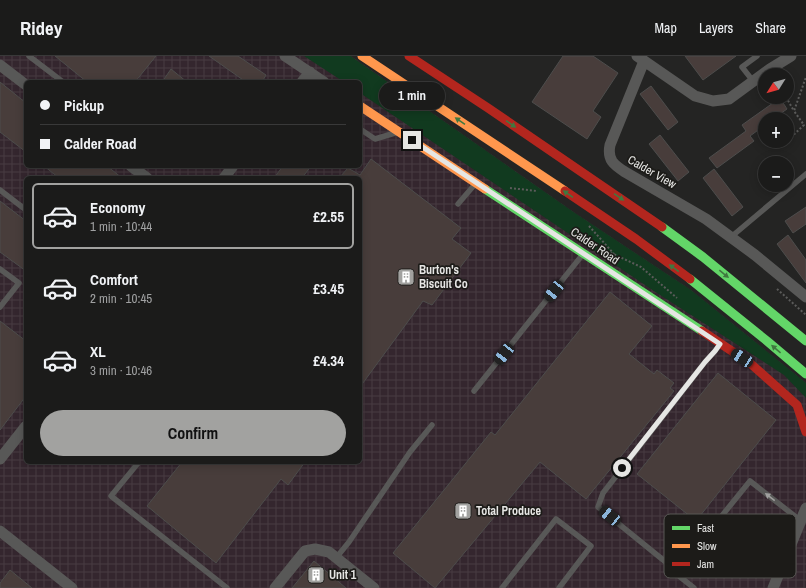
<!DOCTYPE html>
<meta charset="utf-8">
<style>
:root{--surface:#1b1b1a;--page:#242423;--text:#f1f3f6;--muted:#a0a1a2;--line:#393939;--accent:#a2a2a0}
body{margin:0;font-family:"Archivo Narrow",sans-serif;background:var(--page);color:var(--text);height:100vh;display:flex;flex-direction:column;font-size:15px;white-space:nowrap}
*{box-sizing:border-box;margin:0}
p{font-size:13px;color:var(--muted)}
.icon{flex:none;width:22px;height:22px;fill:none;stroke:currentColor;stroke-width:2;stroke-linecap:round;stroke-linejoin:round}
.map{position:relative;flex:1;overflow:hidden}
.side{position:absolute;left:24px;top:120px;width:338px;height:288px;display:flex;flex-direction:column;background:var(--surface);border-radius:6px;box-shadow:0 2px 10px #0003,0 0 0 1px var(--line)}
.side>*{flex:none}
.hud{position:absolute;left:24px;top:24px;width:338px;height:88px;border-radius:6px;box-shadow:0 2px 10px #0003,0 0 0 1px var(--line);display:grid;align-content:center;height:88px;padding:0 16px;background:var(--surface)}
.needle{width:26px;rotate:233deg}
.controls{position:absolute;left:758px;top:12px;display:grid;gap:8px}
.controls a{display:grid;place-items:center;width:36px;height:36px;border-radius:50%;background:var(--surface);box-shadow:0 2px 10px #0003,0 0 0 1px var(--line);font-size:20px}
.end{position:absolute;width:18px;height:18px;margin:-9px;border:5px solid #e6e6e4;background:#111;box-shadow:0 0 0 2px #111}
.from{border-radius:50%}
.bubble{position:absolute;height:28px;border-radius:14px;background:var(--surface);box-shadow:0 2px 10px #0003,0 0 0 1px var(--line);font-size:13px;font-weight:700;line-height:28px;text-align:center}
.car{position:absolute;width:12px;height:24px;margin:-12px -6px;border-radius:5px;box-shadow:0 0 3px 1px #0007;background:linear-gradient(#222 24%,#8ab4d8 0 40%,#222 0 76%,#8ab4d8 0 86%,#222 0)}
.hud b{display:flex;align-items:center;gap:14px;height:38px;font-size:15px}
.hud b+b{border-top:1px solid var(--line)}
.hud i{width:10px;height:10px;background:var(--text)}
ul{padding:7px 0 0;list-style:none}
li{display:flex;align-items:center;gap:12px;height:66px;margin:0 8px 6px;padding:0 8px;border:2px solid transparent;border-radius:6px}
li div{flex:1}
li b{display:block;font-size:15px}
li em{font-style:normal;font-weight:700}
li.current{border-color:var(--accent)}
li>.icon{width:36px;height:36px;stroke-width:1.5}
.primary-button{display:flex;gap:8px;margin-top:auto;padding:8px 16px}
.primary-button a{flex:1;height:46px;border-radius:24px;background:var(--accent);color:#111;font-size:16px;font-weight:700;line-height:46px;text-align:center}
header{display:flex;align-items:center;gap:24px;box-sizing:border-box;height:56px;padding:0 20px;background:var(--surface);border-bottom:1px solid var(--line)}
header strong{font-size:19px}
nav{display:flex;gap:22px;margin-inline-start:auto;font-size:14px}
.map>svg:first-child{display:block}
.industrial{fill:url(#industrial-grid);fill-rule:evenodd}
.green{fill:#113a1f}
.building{fill:#483d3b;stroke:#4d4d4c}
.lines{fill:none;stroke-linecap:round;stroke-linejoin:round}
.path{stroke:#5b5b5a;stroke-width:2;stroke-dasharray:2 2;stroke-linecap:butt}
.lane{stroke:#585857;stroke-width:5.5}
.street{stroke:#585857;stroke-width:11}
.fast{stroke:#63d668;stroke-width:9}
.slow{stroke:#ff974d;stroke-width:9}
.jam{stroke:#b3261e;stroke-width:9}
.oneway{fill:#407840}
.oneway2{fill:#9f9f9e}
.route{stroke:#e6e6e4;stroke-width:5}
.labels{text-anchor:middle;stroke-width:3.5;stroke-linejoin:round;paint-order:stroke}
.street-label{font-size:12px;fill:#e6e6e4;stroke:#1c1b18}
.poi-label{font-size:12px;font-weight:bold;fill:#e6e6e4;stroke:#1c1b18;text-anchor:start}
.key{fill:#1c1b18;stroke:#595855;stroke-width:1}
.key-label{font-size:11px;fill:#e6e6e4}
</style>
<header>
<strong>Ridey</strong>
<nav><a>Map</a><a>Layers</a><a>Share</a></nav>
</header>
<div class="map">
<svg width="806" height="532" viewBox="0 0 806 532">
<defs>
<pattern id="industrial-grid" width="8" height="8" patternUnits="userSpaceOnUse"><rect width="8" height="8" fill="#34262e"/><path d="M0 4h8M4 0v8" fill="none" stroke="#483b42"/></pattern>
</defs>
<rect width="100%" height="100%" fill="#242423"/>
<path class="industrial" d="M0 0H351L575 157 691 234 806 327V532H0ZM26 26H360V110H26ZM26 122H360V406H26Z"/>
<path class="green" d="M304 0H351L352 1 575 157 691 234 806 327V342L784 319 654 235 360 37V26H344Z"/>
<path class="building" d="M55 0H156L135 26H87Z
M209 0H238L266 19 262 26H246Z
M563 0H593L618 17 593 55 601 61 587 83 532 46Z
M685 0H736L703 24Z
M171 13 187 26H162Z
M0 26 26 47V96L0 76Z
M651 30 678 66 668 74 640 38Z
M780 42 787 53 773 63H765V69L750 80 754 85 717 112 709 102 746 75 742 69Z
M660 79 689 116 678 125 649 88Z
M371 103 461 172 452 183 471 197 432 249 423 245 360 331V122H339L348 112 360 119Z
M44 110H107L122 122H59Z
M283 110H311L302 122H274Z
M714 113 743 151 732 160 703 122Z
M0 145 26 165V215L0 196Z
M806 151V168L793 177 785 165Z
M788 179 806 204V227L777 188Z
M610 236 652 270 629 298 654 318 657 314 674 327 670 332 674 335 586 443 540 406 435 532 393 497 491 376 495 379Z
M0 265 26 285V340L0 374Z
M718 317 776 364 696 465 637 418Z
M182 406H305L288 429 281 423 216 507 147 450Z
M314 505 346 532H292Z
M10 514 32 532H0V527Z"/>
<g class="lines">
<path class="path" d="M786 41 794 55
M788 84 804 69 794 55 806 21
M510 132 537 135
M589 170 614 198
M607 195 641 211 677 242
M777 233 806 259"/>
<path class="lane" d="M29 0 63 26
M753 25 742 11 757 0
M360 73 375 83 395 77
M0 134 26 154
M458 148 476 127
M731 181 806 118
M0 213 19 227 0 251
M474 335 583 198
M139 406 111 440 227 532
M336 502 349 486 410 396 432 369
M678 516 598 451 603 437 705 306 715 295 720 288
M502 532 556 463 591 490 559 532
M694 532 679 520 678 514 750 425 801 465"/>
<path class="street" d="M285 0 324 26
M637 0 695 40 713 45 729 43 770 13 791 0
M644 5 610 89C607 104 614 109 625 116L706 163 755 199 806 241
M0 9 26 29
M302 26 310 16
M131 110 147 122
M224 122 233 110
M0 403 26 370
M0 475 72 532
M275 532 305 495 315 493 329 496 374 532
M773 532 806 452"/>
<path class="fast" d="M485 133 702 275
M662 171 703 201 806 285
M690 223 767 285 806 318"/>
<path class="slow" d="M362 0 565 135
M360 50 485 133"/>
<path class="jam" d="M409 0 488 52 662 171
M565 135 636 183 690 223
M702 275 751 308 797 349 806 376"/>
</g>
<defs><path id="oneway-solid" d="M-6-.8H1V-3.2L6.5 0L1 3.2V.8H-6Z"/></defs>
<g class="oneway">
<use href="#oneway-solid" transform="translate(460 65) rotate(-146)"/>
<use href="#oneway-solid" transform="translate(511 68) rotate(34)"/>
<use href="#oneway-solid" transform="translate(568 138) rotate(-146)"/>
<use href="#oneway-solid" transform="translate(619 141) rotate(34)"/>
<use href="#oneway-solid" transform="translate(674 212) rotate(-144)"/>
<use href="#oneway-solid" transform="translate(724 218) rotate(39)"/>
<use href="#oneway-solid" transform="translate(776 293) rotate(-140)"/>
</g>
<use class="oneway2" href="#oneway-solid" transform="translate(770 441) rotate(-142)"/>
<g class="lines">
<path class="route" d="M412 84 720 288 715 295 705 306 622 412"/>
</g>
<defs>
<g id="building-square" transform="scale(0.9)"><rect x="-9" y="-9" width="18" height="18" rx="4" fill="#a2a2a0" stroke="#1c1b18"/><path d="M-4-6H4V6H1V3H-1V6H-4ZM-2.5-4.3h1.7v1.8h-1.7ZM.8-4.3h1.7v1.8H.8ZM-2.5-1h1.7V.8h-1.7ZM.8-1h1.7V.8H.8Z" fill="#fff"/></g>
</defs>
<g fill-rule="evenodd">
<use href="#building-square" x="406" y="221"/>
<use href="#building-square" x="463" y="455"/>
<use href="#building-square" x="316" y="519"/>
</g>
<g class="labels">
<g class="street-label">
<text transform="translate(652 116) rotate(30)" y="4">Calder View</text>
<text transform="translate(595 190) rotate(34)" y="4">Calder Road</text>
</g>
<g class="poi-label">
<text x="419" y="218">Burton's<tspan x="419" dy="14">Biscuit Co</tspan></text>
<text x="476" y="459">Total Produce</text>
<text x="329" y="523">Unit 1</text>
</g>
</g>
<rect x="664" y="458" width="132" height="64" rx="6" class="key"/>
<rect x="672" y="470" width="18" height="4" fill="#63d668"/>
<rect x="672" y="488" width="18" height="4" fill="#ff974d"/>
<rect x="672" y="506" width="18" height="4" fill="#b3261e"/>
<g class="key-label">
<text x="697" y="476">Fast</text>
<text x="697" y="494">Slow</text>
<text x="697" y="512">Jam</text>
</g>
</svg>
<div class="controls">
<a><svg class="needle" viewBox="-14 -14 28 28"><path d="M0-13l5 13h-10z" fill="#e53935"/><path d="M0 13l5-13h-10z" fill="#a0a1a2"/></svg></a>
<a>+</a>
<a>−</a>
</div>
<i class="end from" style="left:622px;top:412px"></i>
<i class="end" style="left:412px;top:84px"></i>
<div class="bubble" style="left:379px;top:26px;width:66px">1 min</div>
<i class="car" style="left:554px;top:235px;rotate:219deg"></i>
<i class="car" style="left:504px;top:298px;rotate:218deg"></i>
<i class="car" style="left:742px;top:302px;rotate:303deg"></i>
<i class="car" style="left:610px;top:460px;rotate:309deg"></i>
<div class="hud">
<b><i class="from"></i>Pickup</b>
<b><i></i>Calder Road</b>
</div>
<section class="side">
<ul>
<li class="current"><svg class="icon" aria-label="car" viewBox="0 0 24 24"><path d="M5 17H2v-5l4-1 3-4h7l3 4 3 1v5h-3M9 17h6M6 11h13"/><circle cx="7" cy="17" r="2"/><circle cx="17" cy="17" r="2"/></svg><div><b>Economy</b><p>1 min · 10:44</p></div><em>£2.55</em></li>
<li><svg class="icon" aria-label="car" viewBox="0 0 24 24"><path d="M5 17H2v-5l4-1 3-4h7l3 4 3 1v5h-3M9 17h6M6 11h13"/><circle cx="7" cy="17" r="2"/><circle cx="17" cy="17" r="2"/></svg><div><b>Comfort</b><p>2 min · 10:45</p></div><em>£3.45</em></li>
<li><svg class="icon" aria-label="car" viewBox="0 0 24 24"><path d="M5 17H2v-5l4-1 3-4h7l3 4 3 1v5h-3M9 17h6M6 11h13"/><circle cx="7" cy="17" r="2"/><circle cx="17" cy="17" r="2"/></svg><div><b>XL</b><p>3 min · 10:46</p></div><em>£4.34</em></li>
</ul>
<div class="primary-button"><a>Confirm</a></div>
</section>
</div>
